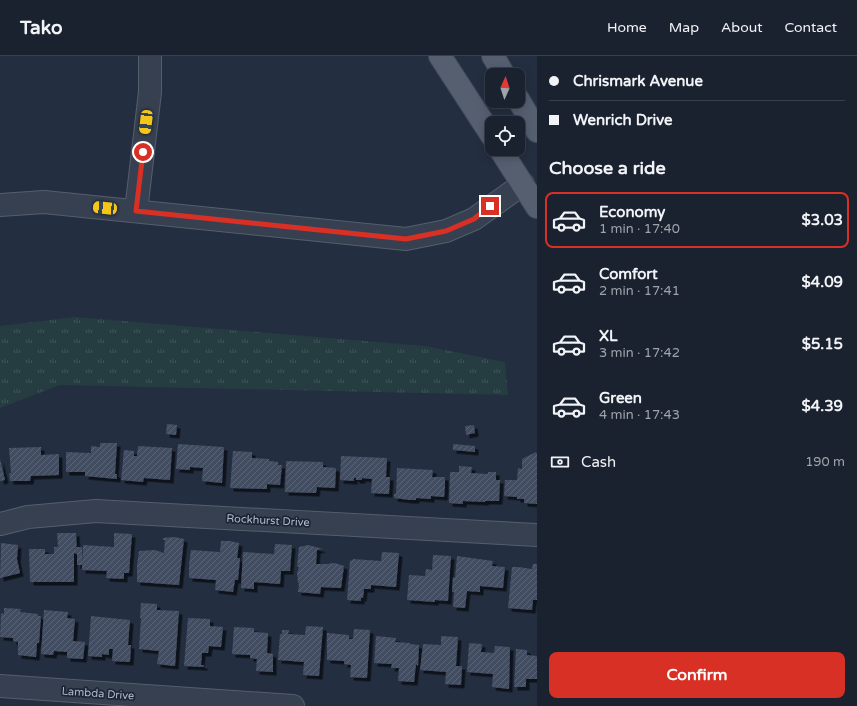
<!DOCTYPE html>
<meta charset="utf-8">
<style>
:root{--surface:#1a2230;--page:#272f3c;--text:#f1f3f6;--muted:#9fa4ab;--line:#383f4c;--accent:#d93025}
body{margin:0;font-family:"Varela Round",sans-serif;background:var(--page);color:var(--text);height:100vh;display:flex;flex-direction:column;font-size:15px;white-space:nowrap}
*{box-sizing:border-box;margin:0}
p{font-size:13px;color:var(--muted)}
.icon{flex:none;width:22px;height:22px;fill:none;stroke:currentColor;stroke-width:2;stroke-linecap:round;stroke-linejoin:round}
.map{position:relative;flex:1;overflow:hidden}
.side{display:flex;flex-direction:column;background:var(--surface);width:320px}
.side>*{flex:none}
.guide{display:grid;align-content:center;height:88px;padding:0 12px;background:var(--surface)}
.needle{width:26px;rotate:3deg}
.buttons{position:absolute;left:485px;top:12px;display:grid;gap:8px}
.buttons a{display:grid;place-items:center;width:40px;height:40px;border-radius:8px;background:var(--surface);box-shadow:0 2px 10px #0003,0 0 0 1px var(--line);font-size:20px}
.end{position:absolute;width:18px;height:18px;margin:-9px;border:5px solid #d93025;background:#fff;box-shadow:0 0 0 2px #fff}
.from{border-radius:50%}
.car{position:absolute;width:12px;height:24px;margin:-12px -6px;border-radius:5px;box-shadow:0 0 3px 1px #0007;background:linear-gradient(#f5c518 24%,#345 0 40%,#f5c518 0 76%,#345 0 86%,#f5c518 0)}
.guide b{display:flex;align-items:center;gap:14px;height:38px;font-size:15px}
.guide b+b{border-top:1px solid var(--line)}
.guide i{width:10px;height:10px;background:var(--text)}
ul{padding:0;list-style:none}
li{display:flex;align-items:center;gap:12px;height:56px;margin:0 8px 6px;padding:0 4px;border:2px solid transparent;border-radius:8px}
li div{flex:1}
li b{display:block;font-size:15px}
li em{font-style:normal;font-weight:800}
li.selected{border-color:var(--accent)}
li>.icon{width:36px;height:36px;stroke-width:1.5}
h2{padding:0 12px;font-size:18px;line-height:48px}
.pay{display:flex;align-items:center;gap:10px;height:44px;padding:0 12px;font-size:15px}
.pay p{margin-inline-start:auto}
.button{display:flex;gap:8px;margin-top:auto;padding:8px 12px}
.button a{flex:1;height:46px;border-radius:8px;background:var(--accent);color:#fff;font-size:16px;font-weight:800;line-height:46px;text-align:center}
header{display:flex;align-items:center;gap:24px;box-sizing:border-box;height:56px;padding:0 20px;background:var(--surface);border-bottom:1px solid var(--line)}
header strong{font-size:19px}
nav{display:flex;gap:22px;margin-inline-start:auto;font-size:14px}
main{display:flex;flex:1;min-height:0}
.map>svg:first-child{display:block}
.grass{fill:url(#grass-tufts)}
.building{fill:url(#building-hatch);filter:url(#shadow)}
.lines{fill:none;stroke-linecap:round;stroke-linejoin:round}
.minor-casing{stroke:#555e6d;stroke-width:24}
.major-casing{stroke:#404959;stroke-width:24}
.minor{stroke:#374050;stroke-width:22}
.major{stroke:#555f70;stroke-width:22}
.route{stroke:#d93025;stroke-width:5}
.labels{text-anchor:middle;stroke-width:3.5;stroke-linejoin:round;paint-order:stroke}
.street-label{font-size:11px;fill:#b3bbca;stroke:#1c2535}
</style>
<header>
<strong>Tako</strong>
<nav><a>Home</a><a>Map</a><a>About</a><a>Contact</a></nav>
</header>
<main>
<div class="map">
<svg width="537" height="650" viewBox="0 0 537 650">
<defs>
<pattern id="grass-tufts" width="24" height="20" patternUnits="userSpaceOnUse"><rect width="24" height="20" fill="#253c41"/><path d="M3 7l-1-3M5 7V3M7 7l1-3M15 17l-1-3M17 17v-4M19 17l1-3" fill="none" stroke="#42565b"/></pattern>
<pattern id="building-hatch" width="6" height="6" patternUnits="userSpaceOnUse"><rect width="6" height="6" fill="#424d62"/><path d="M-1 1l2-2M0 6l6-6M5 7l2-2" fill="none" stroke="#5b6577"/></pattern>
<filter id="shadow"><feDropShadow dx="3.5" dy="3.5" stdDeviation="0" flood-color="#0009"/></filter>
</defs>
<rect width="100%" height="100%" fill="#232e40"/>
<path class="grass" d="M75 261 425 290 505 306 508 339 60 329 0 352V270Z"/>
<path class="building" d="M167 368 177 369 176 379 166 378Z
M474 369 475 377 466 379 465 370Z
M100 387H117L115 418H117V423L85 420V416H66V396L91 397V390L100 391Z
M178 388 224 391 222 427 202 425 203 412 190 411V414L176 413Z
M453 388 475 390V396L453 394Z
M138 390 172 392 170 424 144 422 143 426 121 424 124 394 134 395V400H137Z
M41 391V399L59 398V419L31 420 30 425H10L9 417H11L9 392Z
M233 395 252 396V402L269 403V405L278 406V409H282L280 429 267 428V433L230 432Z
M536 396 537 398V448L524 447V443H517V441L504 440 505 424H517L518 412 522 413V403Z
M341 400 387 402 386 421H390L389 438 371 437 372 423 362 422V424H356V422H354V425L340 424Z
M0 403 5 424 0 425Z
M286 405 323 406V411L336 412 335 432 317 431 316 437 285 436Z
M459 410 472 411 471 417 488 418V416H496V424H500L499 445H485V446L463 445V448L449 447 450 416H459Z
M397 412 433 414 432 421H445V431L444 441 431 440V443L416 442V444H410L394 442V438H396Z
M57 477H76L77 498 74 497V526H30L29 493H45V498H54V491H58Z
M114 477 132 478 129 517H124V523L106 522 107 515 82 514V509H77V491H82V507L83 489 114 491Z
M175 481 184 483 179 529 137 526V510L139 495 155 494 164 497 165 484H163V482Z
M221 485H230L239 487 237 502H240L238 524H235L233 536 215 534 216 524 189 522V508L191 494 220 496Z
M1 487 18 489 17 503 20 517 0 522Z
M275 488 292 489 290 515H281L280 528 254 526V533L241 532 243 496 274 498Z
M308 489 323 493 317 494 316 508H326L335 507 344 510 341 532 321 531 320 538 298 536 299 527H298L297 517 299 511H297L299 491Z
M382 496 399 497 396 531 371 529V533H364L363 542H361V545L347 544 350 504 352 505 353 503 381 505Z
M433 499 451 500 448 545 435 544V546L407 544 409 519 425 520 426 513 432 514Z
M457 500 493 505 492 510 505 511 503 532 480 530V536L467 535 465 552 453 551 454 536H452L453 521 455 522Z
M533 508H537V544H533L532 554 508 552 512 511H518L532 513Z
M141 547 157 548V554L179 555 175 610 157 608 159 595 139 593 141 562H140Z
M4 552 21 553 20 556 38 558V560H41L39 587H37L36 601 18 599V586L13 585V582L0 581 1 557 4 558Z
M44 554 68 556 67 562 75 563 73 585 85 586 83 603 67 602V596L54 595 53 599 41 598Z
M91 560 130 564 128 589H131L130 606 112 605 113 593H109V599L102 598V601L88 600Z
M188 562 210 563V570L223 571 221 591 209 590 208 597H202L201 609H204V611L184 610Z
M306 570 323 571 319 620 303 619 304 606 278 604 280 578H282V574H289L288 578 305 579Z
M234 571 254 572V576L268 577 267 597 273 598V616L256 615 257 603 250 602V599L232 598Z
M354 573 370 574 367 622 350 621 351 609 344 608V605L327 604V577L349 579V583H353Z
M376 580 396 582 395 586 410 587V588L419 589 418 610 416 608 414 626 398 625 399 612H391L392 608 374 607Z
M441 580 458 581 456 610H462L461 629 445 628 446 616 420 614 423 588 441 589Z
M469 587 482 588 481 596 494 597 495 590 510 591 509 633 492 631 493 618 467 616Z
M516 593 527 594V599L537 600V623H526V631H514Z"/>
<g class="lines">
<g class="minor-casing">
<path id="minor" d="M0 149 44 146 406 183 446 175 474 163 523 128
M136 155 150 36V0
M0 468 28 461 96 455 537 479
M0 630 293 650"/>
</g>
<g class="major-casing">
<path id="major" d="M440 0 492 80
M493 0 504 19
M518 43 537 75
M500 93 537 151"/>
</g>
<use href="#minor" class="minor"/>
<use href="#major" class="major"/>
</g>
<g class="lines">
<path class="route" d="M143 96 136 155 406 183 446 175 474 163 490 150"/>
</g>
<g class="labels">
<g class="street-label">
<text transform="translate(268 464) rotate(3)" y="4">Rockhurst Drive</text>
<text transform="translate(98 637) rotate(4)" y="4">Lambda Drive</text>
</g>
</g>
</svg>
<div class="buttons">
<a><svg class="needle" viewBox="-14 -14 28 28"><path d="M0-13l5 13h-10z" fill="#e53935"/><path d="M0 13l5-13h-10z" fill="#9fa4ab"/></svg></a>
<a><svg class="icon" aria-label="locate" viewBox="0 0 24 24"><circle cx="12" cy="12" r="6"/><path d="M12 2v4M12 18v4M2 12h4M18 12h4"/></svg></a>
</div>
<i class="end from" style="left:143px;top:96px"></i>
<i class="end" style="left:490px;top:150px"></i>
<i class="car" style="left:146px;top:66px;rotate:187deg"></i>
<i class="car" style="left:105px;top:152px;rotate:276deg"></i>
</div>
<section class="side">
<div class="guide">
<b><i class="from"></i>Chrismark Avenue</b>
<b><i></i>Wenrich Drive</b>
</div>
<h2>Choose a ride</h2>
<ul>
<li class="selected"><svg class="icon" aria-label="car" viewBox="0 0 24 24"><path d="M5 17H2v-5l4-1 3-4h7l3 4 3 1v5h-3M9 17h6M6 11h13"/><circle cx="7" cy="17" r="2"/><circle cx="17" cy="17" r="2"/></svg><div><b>Economy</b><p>1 min · 17:40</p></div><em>$3.03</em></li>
<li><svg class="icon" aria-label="car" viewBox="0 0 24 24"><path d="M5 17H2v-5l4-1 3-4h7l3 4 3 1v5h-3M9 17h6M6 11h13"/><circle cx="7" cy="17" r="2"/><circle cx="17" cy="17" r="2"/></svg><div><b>Comfort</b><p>2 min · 17:41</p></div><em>$4.09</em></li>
<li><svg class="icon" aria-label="car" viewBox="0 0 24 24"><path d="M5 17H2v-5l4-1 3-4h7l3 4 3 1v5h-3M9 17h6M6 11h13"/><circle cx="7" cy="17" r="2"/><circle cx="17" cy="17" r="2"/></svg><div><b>XL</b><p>3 min · 17:42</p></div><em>$5.15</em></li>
<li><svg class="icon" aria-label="car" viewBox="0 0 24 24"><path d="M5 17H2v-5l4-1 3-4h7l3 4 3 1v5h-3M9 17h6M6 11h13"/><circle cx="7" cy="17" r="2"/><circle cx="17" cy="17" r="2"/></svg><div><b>Green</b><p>4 min · 17:43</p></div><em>$4.39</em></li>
</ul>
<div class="pay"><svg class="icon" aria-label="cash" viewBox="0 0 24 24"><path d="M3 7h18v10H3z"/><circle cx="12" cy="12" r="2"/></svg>Cash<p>190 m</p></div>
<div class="button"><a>Confirm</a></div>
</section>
</main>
